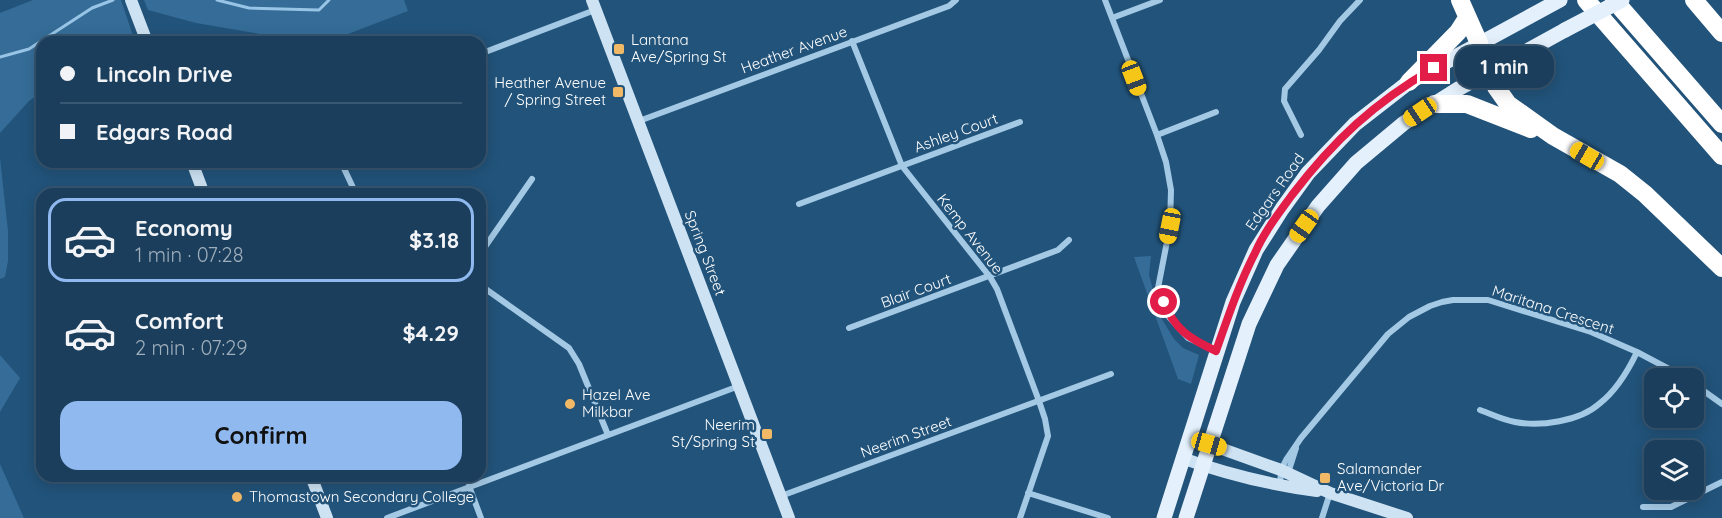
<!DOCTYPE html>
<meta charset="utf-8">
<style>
:root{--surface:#1a3e5c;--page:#234562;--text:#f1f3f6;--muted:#9faebb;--line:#385772;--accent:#90b9f0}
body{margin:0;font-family:Quicksand,sans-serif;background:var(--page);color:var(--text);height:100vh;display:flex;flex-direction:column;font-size:22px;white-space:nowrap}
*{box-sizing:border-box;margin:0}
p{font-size:20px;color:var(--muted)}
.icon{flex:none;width:33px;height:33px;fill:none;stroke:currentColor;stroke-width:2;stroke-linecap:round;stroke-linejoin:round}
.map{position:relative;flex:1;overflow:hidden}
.panel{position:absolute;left:36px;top:188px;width:450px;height:294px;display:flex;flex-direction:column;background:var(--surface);border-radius:18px;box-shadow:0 3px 15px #0003,0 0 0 2px var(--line)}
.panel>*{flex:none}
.top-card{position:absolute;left:36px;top:36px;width:450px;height:132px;border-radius:18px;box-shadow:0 3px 15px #0003,0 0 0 2px var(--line);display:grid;align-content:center;height:132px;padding:0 24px;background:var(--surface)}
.tools{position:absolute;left:1644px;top:368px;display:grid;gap:12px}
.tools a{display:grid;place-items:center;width:60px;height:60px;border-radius:12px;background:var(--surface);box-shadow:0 3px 15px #0003,0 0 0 2px var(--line);font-size:30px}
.end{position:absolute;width:27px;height:27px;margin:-14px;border:8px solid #e11d48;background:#fff;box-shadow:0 0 0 3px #fff}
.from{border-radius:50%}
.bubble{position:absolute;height:42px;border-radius:18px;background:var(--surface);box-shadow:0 3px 15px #0003,0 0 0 2px var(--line);font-size:20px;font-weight:800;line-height:42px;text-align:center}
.car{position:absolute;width:18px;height:36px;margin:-18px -9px;border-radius:8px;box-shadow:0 0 4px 2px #0007;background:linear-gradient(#f5c518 24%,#345 0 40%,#f5c518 0 76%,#345 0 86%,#f5c518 0)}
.top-card b{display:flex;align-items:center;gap:21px;height:57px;font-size:22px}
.top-card b+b{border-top:2px solid var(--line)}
.top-card i{width:15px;height:15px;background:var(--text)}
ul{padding:10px 0 0;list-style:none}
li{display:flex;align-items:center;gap:18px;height:84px;margin:0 12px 9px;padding:0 12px;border:3px solid transparent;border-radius:18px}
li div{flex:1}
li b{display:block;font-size:22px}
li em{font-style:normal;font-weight:800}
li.current{border-color:var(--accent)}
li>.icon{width:54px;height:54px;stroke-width:1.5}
.cta{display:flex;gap:12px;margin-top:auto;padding:12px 24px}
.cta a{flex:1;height:69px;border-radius:18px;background:var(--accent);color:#111;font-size:24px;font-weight:800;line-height:69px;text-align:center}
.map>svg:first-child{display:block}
.green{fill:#356d98}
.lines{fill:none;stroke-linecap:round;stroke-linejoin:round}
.stream{stroke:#98c5e6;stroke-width:3}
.street{stroke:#a4c9e5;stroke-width:6}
.secondary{stroke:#cde3f4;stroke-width:12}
.primary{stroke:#e4f1fc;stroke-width:15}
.highway{stroke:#fff;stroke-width:18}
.primary-bridge{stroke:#e4f1fc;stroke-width:15}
.route{stroke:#e11d48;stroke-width:8}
.poi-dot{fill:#f1b866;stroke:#22537a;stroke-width:2}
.labels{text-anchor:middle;stroke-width:5;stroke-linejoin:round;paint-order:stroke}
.poi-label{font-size:15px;fill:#fff;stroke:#22537a;text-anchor:start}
.street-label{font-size:15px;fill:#fff;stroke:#22537a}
</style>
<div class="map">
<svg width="1722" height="518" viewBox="0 0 1722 518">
<rect width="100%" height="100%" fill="#22537a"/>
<path class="green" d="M33 0H121L135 42H42V92L29 101 0 133V13Z
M144 0H404L408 11 348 34 309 42H280L266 35 196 23 148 10Z
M0 158 8 231V261L5 277 0 279Z
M1151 256 1149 275 1160 316 1174 339 1183 348 1199 355 1191 384 1178 379 1134 257Z
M0 355 20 378 0 412Z
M0 464 24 518H0Z"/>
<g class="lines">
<path class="stream" d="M217 0 249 8 319 10 329 0
M0 57 29 49 92 8 113 0"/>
<path class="street" d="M1105 0 1157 135 1166 162 1171 190 1170 226 1158 288 1169 317 1188 338 1215 350
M1112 18 1160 0
M852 41 902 166 990 277 997 289 1039 401 1045 419 1048 436 1020 518
M480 54 595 10
M639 121 949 6 956 0
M1157 135 1216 112
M1301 135 1284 101 1285 89 1319 50 1340 21 1360 0
M341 162 356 194
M799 204 1020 122
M480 254 532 179
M480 285 569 348 579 364 608 435
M849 328 1058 250 1069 240
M1694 384 1722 404
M1480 410C1491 414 1503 420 1515 422 1540 427 1580 421 1599 404 1616 391 1628 371 1637 352
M1288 473 1296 448
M469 486 481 518
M1280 486 1281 470 1286 460 1301 438 1388 334 1409 317 1430 306 1442 302 1453 300H1488L1591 332 1637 352 1686 378
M1028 493 1108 518
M781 496 1111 374
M1643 507H1671L1722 482
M387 518 739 386
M1322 518 1330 493"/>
<path class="secondary" d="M131 0 147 42
M592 0 789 518
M192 162 204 194
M1189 437 1281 470 1330 493 1407 518
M1182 458C1226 474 1271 485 1317 491
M311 476 327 518"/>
<path class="primary" d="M1479 43 1490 72
M1164 518 1233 302 1256 250 1282 209 1308 173 1355 124 1409 82 1560 0
M1186 518 1249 324 1277 265 1318 206 1356 163 1404 123 1458 89 1565 30"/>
<path class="highway" d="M1460 0 1479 43
M1586 0 1722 156
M1614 0 1722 124
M1694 0 1722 33
M1490 72 1496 87 1508 104 1553 136 1620 174 1645 194 1722 268
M1409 82 1458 32 1467 18
M1434 104H1467L1531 129"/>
<path class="primary-bridge" d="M1565 30 1622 0"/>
</g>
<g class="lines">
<path class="route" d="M1164 302C1174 329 1190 339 1216 351 1228 317 1239 284 1255 253 1264 232 1279 213 1292 195 1334 140 1374 103 1434 68"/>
</g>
<g class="poi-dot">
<rect x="613" y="43" width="12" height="12" rx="3"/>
<rect x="612" y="86" width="12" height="12" rx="3"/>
<circle cx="570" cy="404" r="6"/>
<rect x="761" y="428" width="12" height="12" rx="3"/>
<rect x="1319" y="472" width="12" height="12" rx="3"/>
<circle cx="237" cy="497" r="6"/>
</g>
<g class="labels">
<g class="poi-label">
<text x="631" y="45">Lantana<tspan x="631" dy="17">Ave/Spring St</tspan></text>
<text x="606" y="88" text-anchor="end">Heather Avenue<tspan x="606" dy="17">/ Spring Street</tspan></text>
<text x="582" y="400">Hazel Ave<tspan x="582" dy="17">Milkbar</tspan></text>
<text x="755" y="430" text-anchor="end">Neerim<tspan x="755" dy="17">St/Spring St</tspan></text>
<text x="1337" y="474">Salamander<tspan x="1337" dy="17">Ave/Victoria Dr</tspan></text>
<text x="249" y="502">Thomastown Secondary College</text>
</g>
<g class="street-label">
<text transform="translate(794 50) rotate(-20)" y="5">Heather Avenue</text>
<text transform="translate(956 133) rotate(-20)" y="5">Ashley Court</text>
<text transform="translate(1275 192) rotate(-55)" y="5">Edgars Road</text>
<text transform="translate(970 234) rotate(52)" y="5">Kemp Avenue</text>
<text transform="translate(705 253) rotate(69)" y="5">Spring Street</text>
<text transform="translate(916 291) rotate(-20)" y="5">Blair Court</text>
<text transform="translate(1553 310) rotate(18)" y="5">Maritana Crescent</text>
<text transform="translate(906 437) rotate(-20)" y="5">Neerim Street</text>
</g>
</g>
</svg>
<div class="tools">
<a><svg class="icon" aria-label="locate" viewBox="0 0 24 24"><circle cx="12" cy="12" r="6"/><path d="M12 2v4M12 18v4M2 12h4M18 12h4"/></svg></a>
<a><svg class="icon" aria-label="layers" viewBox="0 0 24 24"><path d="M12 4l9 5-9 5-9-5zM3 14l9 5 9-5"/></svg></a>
</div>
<i class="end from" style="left:1164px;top:302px"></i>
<i class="end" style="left:1434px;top:68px"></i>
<div class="bubble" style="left:1455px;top:46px;width:99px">1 min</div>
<i class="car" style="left:1134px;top:78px;rotate:159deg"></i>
<i class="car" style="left:1420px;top:112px;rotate:236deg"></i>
<i class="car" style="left:1587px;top:156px;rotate:300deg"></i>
<i class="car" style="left:1170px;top:226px;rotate:191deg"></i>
<i class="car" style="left:1304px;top:226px;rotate:215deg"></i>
<i class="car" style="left:1209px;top:444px;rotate:106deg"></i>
<div class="top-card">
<b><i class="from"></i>Lincoln Drive</b>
<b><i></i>Edgars Road</b>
</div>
<section class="panel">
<ul>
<li class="current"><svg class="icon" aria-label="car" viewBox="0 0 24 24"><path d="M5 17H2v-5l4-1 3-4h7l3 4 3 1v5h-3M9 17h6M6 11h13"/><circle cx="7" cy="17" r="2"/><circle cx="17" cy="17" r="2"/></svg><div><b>Economy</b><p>1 min · 07:28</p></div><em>$3.18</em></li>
<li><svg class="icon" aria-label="car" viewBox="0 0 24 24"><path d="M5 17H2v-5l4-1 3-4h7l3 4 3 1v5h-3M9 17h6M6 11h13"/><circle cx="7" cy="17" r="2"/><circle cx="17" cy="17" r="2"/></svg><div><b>Comfort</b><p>2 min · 07:29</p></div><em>$4.29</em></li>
</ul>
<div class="cta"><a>Confirm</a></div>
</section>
</div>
